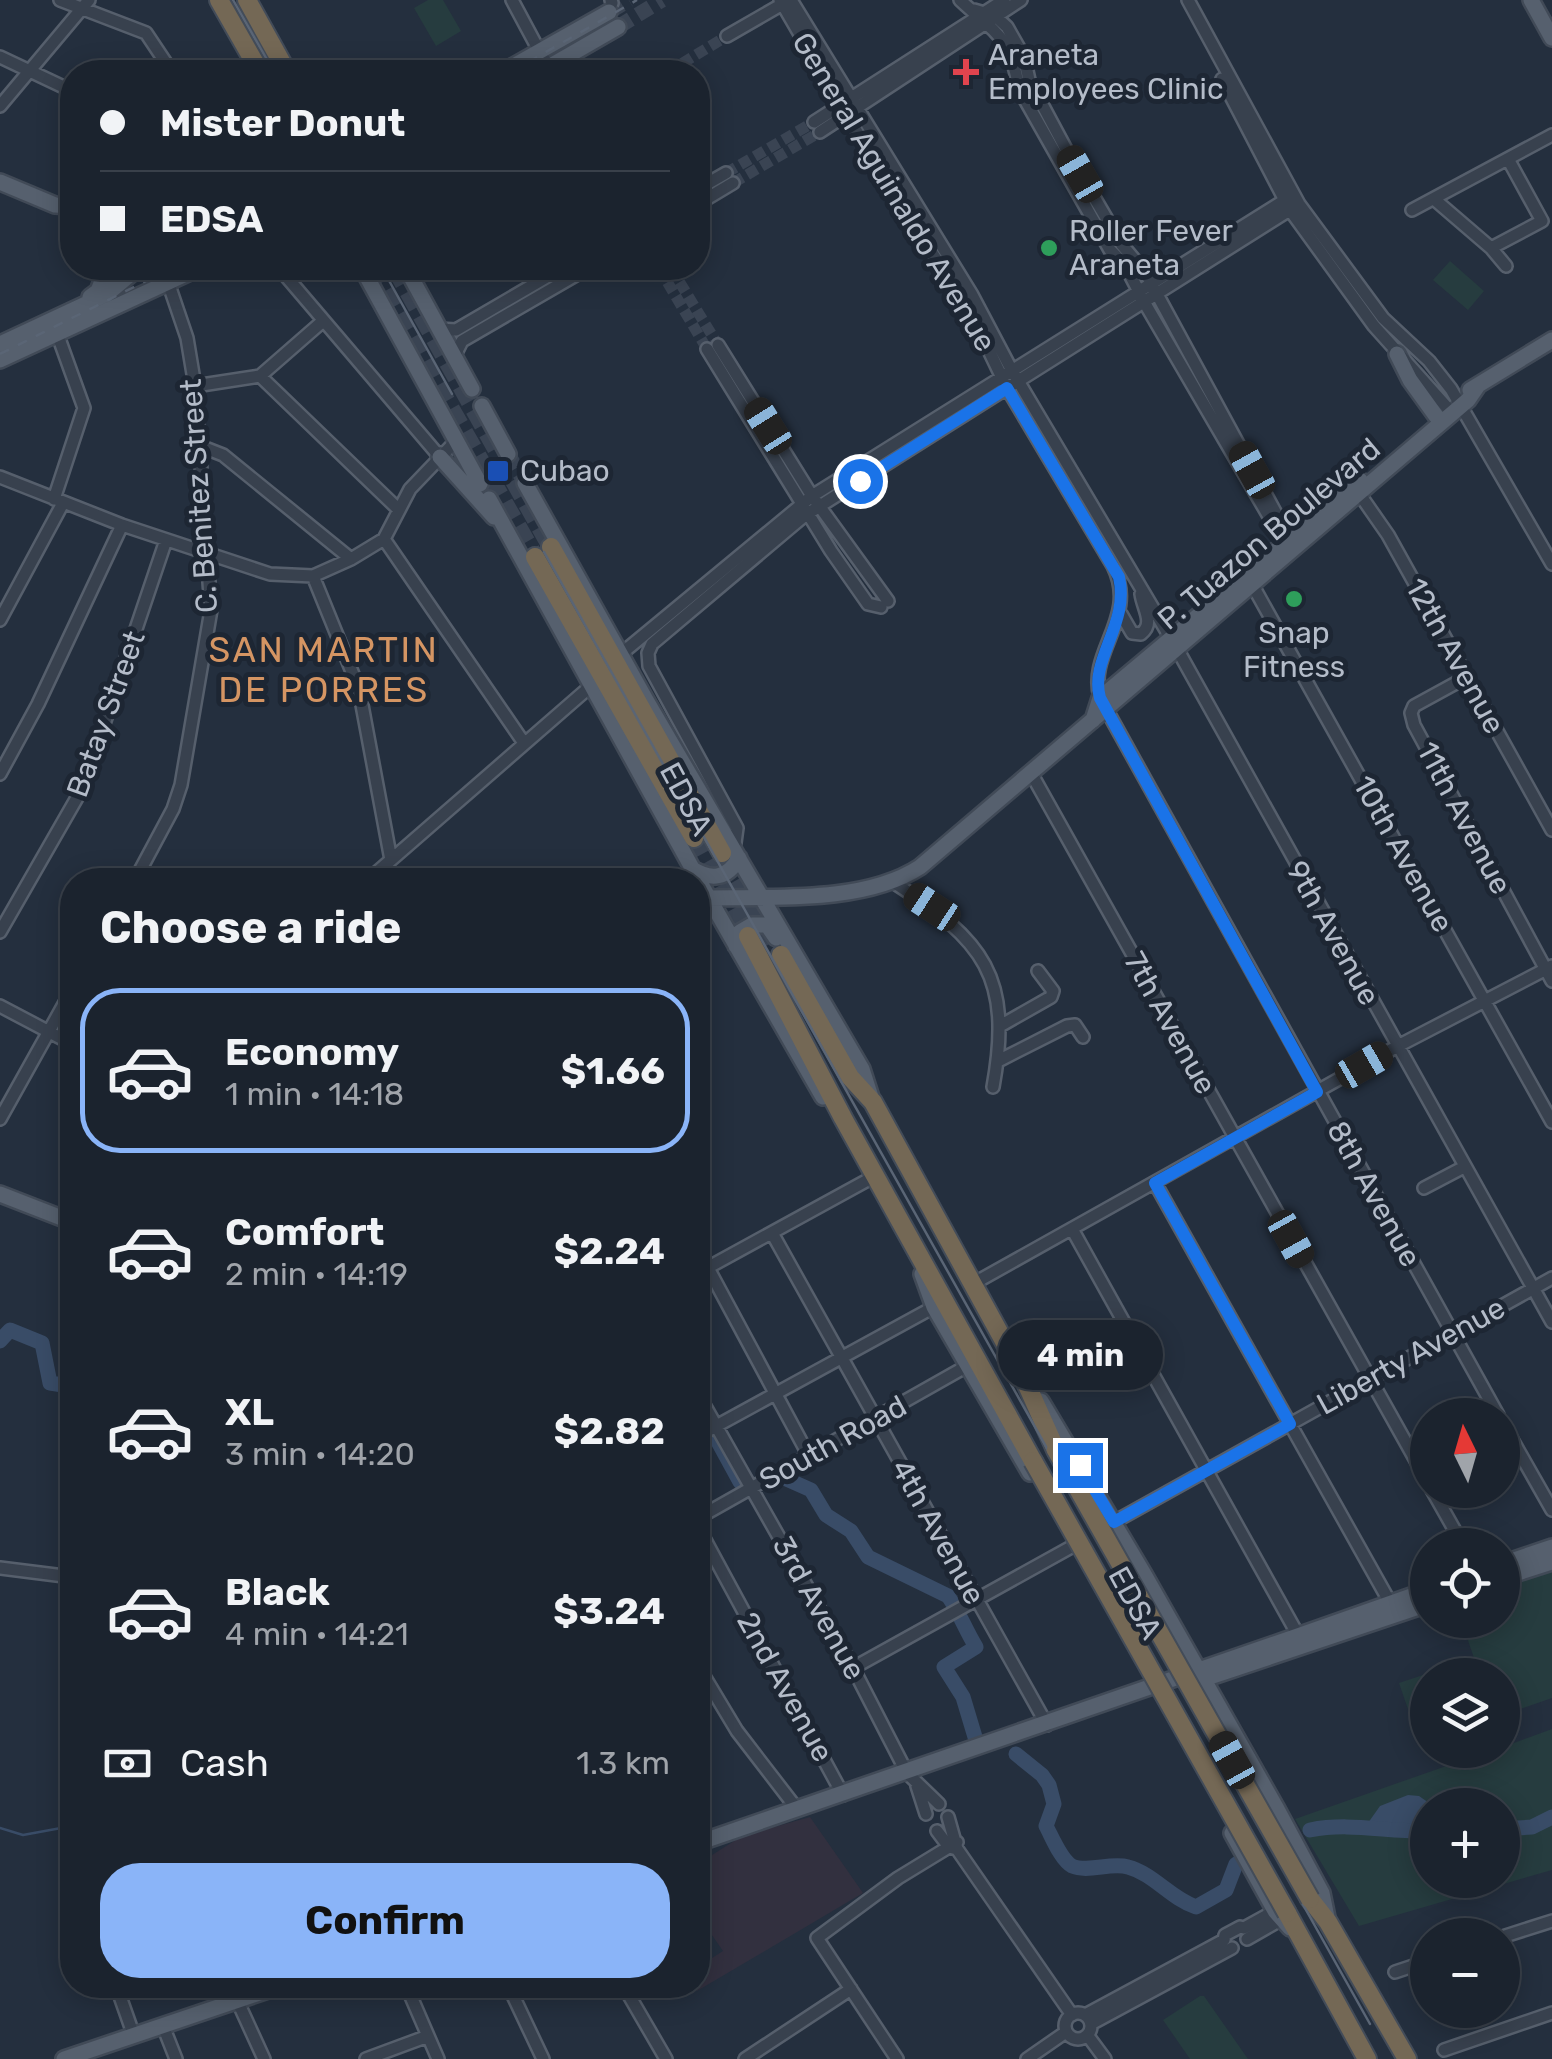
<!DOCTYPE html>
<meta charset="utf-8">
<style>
:root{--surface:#1b232e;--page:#282f3a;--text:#f1f3f6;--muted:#a0a4aa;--line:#39404a;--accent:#8ab4f8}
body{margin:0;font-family:Rubik,sans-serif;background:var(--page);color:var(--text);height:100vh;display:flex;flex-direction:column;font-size:38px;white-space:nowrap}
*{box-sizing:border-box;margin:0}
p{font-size:32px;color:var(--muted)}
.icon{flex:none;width:55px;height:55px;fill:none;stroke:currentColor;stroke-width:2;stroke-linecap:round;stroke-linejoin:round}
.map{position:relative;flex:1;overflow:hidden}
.side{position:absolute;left:60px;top:868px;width:650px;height:1130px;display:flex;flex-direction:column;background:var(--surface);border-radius:40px;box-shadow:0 5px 25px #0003,0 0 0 2px var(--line)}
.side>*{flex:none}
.hud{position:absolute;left:60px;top:60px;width:650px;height:220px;border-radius:40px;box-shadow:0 5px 25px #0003,0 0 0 2px var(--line);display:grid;align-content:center;height:220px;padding:0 40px;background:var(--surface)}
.needle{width:65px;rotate:355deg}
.buttons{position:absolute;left:1410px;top:1398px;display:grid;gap:20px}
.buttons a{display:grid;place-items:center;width:110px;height:110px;border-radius:50%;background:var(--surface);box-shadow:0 5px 25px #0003,0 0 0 2px var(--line);font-size:50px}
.end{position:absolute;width:45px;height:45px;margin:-22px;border:12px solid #1a73e8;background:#fff;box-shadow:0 0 0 5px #fff}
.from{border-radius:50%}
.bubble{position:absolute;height:70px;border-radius:35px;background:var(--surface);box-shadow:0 5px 25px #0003,0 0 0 2px var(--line);font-size:32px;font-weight:700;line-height:70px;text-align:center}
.car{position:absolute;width:30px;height:60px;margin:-30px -15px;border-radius:12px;box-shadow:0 0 8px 2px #0007;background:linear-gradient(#222 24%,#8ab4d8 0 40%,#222 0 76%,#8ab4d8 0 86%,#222 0)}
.hud b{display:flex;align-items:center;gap:35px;height:95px;font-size:38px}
.hud b+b{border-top:2px solid var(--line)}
.hud i{width:25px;height:25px;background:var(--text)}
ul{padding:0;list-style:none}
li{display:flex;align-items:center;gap:30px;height:165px;margin:0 20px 15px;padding:0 20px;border:5px solid transparent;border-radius:40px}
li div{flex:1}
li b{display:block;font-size:38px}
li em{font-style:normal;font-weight:700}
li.on{border-color:var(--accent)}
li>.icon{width:90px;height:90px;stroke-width:1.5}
h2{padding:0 40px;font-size:45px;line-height:120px}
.pay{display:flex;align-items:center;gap:25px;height:110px;padding:0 40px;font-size:38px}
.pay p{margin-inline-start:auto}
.primary-button{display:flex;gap:20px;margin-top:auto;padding:20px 40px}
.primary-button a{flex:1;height:115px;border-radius:40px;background:var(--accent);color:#111;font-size:40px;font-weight:700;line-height:115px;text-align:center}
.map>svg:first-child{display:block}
.medical{fill:#32303f}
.green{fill:#263c3f;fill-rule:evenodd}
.water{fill:#394c67}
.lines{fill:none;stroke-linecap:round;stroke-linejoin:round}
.stream{stroke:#394c67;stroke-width:2.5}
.river{stroke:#394c67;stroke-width:15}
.minor-tunnel{stroke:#3a4453;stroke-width:11;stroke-dasharray:11 5.5;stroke-linecap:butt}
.major-tunnel{stroke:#3a4453;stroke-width:15;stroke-dasharray:15 8;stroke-linecap:butt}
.highway-tunnel{stroke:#3a4453;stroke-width:18;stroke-dasharray:18 9;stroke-linecap:butt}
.minor-casing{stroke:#565f6c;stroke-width:16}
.major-casing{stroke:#414a57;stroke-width:20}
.highway-casing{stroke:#434c59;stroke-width:22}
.minor{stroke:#38414e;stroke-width:11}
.major{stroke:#56606e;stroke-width:15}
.highway{stroke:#746855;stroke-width:18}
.tram{stroke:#5a6575;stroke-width:2.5}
.rail{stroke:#5a6575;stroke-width:2.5;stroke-dasharray:10 10;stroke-linecap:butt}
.highway-bridge-casing{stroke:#434c59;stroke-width:22;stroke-linecap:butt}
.highway-bridge{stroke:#746855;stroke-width:18}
.route{stroke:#1a73e8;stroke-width:12}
.health-dot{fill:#e0444e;stroke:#1d2633;stroke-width:4}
.leisure-dot{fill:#2e9e5b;stroke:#1d2633;stroke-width:4}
.transit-dot{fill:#1a4fb4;stroke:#1d2633;stroke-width:4}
.labels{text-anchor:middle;stroke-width:10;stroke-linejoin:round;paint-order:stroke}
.poi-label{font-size:30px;fill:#b4bcc9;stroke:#1d2633;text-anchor:start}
.street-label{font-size:30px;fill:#b4bcc9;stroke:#1d2633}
.quarter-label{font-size:35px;letter-spacing:2.5px;fill:#d59563;stroke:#1d2633}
</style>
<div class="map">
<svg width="1552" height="2059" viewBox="0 0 1552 2059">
<rect width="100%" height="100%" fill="#242f3e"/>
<path class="medical" d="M698 939 709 1133 698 1134Z
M810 1817 863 1893 697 1991 694 1985H698V1967L723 1951 698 1915V1864L742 1836Z"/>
<path class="green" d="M428 0H443L461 31 436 46 414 8Z
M1450 261 1484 291 1468 310 1433 280Z
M1552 1571V1698L1503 1715 1502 1675H1428L1427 1741 1420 1744 1399 1683 1474 1658 1461 1620H1502L1503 1588Z
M1552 1729V1870L1359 1926 1295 1819 1492 1750H1502L1503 1747ZM1428 1805H1502V1880H1428Z
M1200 1996H1204L1248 2059H1190L1163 2020Z"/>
<path class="water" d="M1408 1795 1419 1796 1432 1805H1428L1427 1829 1385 1828 1368 1823 1380 1806Z"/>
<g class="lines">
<path class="stream" d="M0 1828 23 1835 72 1826"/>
<path class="river" d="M0 1341 10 1330 42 1343 50 1383 63 1385 72 1379
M703 1434 716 1438 740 1482
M784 1478 811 1490 826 1515 851 1531 868 1557 948 1596C958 1610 966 1631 976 1647L944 1667 963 1697 975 1737
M1016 1754 1042 1775 1049 1785 1054 1804 1046 1826C1052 1837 1061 1860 1072 1866 1088 1873 1111 1862 1128 1867 1154 1874 1170 1898 1196 1907L1226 1890 1236 1864
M1502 1829 1532 1827 1552 1817
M1310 1830C1350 1822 1387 1832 1428 1831"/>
<path class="minor-tunnel" d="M668 72 727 36
M726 173 814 122
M733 183 820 132
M659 268 707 349
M671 268 718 345"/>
<path class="major-tunnel" d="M609 12 629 0
M618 27 662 0
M508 454 525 483"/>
<path class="highway-tunnel" d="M371 268 535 557
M395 268 551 547
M694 838 748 936
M724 856 781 955"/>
<g class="minor-casing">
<path id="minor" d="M60 0 146 33 172 72
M512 0 543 58 556 72
M611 0 612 3
M780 0 893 194 969 309 1007 388 1113 566C1139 618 1087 651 1100 698L1498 1415
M791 0 972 295 1011 369 1176 647 1552 1322
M960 0C996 34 1010 35 1019 89L1110 250 1125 265 1147 307 1288 549
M1188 0 1299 204 1383 318 1429 361 1451 389 1552 564
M974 10 995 16 1007 27 1024 57 1029 80 1067 151 1122 245 1145 272 1286 532
M727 36 786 2
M0 57 72 91
M1222 79 1290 210 1374 326 1452 413
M0 106 89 0
M814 122 1004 0
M820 132 1021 0
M698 189 726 173
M1434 199 1491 248 1506 266
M698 204 733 183
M1412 210 1552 135
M1491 248 1542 221 1508 159
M279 268 440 457
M439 329 456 330 562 268
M718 345 812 496 888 601
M707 349 831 551 868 604 881 607
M454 357 462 341 588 268
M260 376 398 509
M195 386 260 376 323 321
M200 446 223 455 351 559
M0 477 122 525 270 574 313 576 351 559 384 539 410 489 456 441
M1356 489 1388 535 1552 830
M54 499 84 408 57 333
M384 539 524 743
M313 576 359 689 391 860
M1253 586 1552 1122
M1121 614 1132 633 1141 634C1155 623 1143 609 1141 594
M0 620 63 503
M621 654 812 496 1293 195
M1467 677 1414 706 1411 713 1414 725 1552 981
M1031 773 1428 1482
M0 774 38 704 122 525
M734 850 737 828 649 666 648 653 652 644 804 516 1299 204
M135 880 173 809 181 785 211 610 195 386 187 338 168 282
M368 880 592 685
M893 882C984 941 1013 976 993 1087
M0 932 82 789 166 540
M0 1006 72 1044
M1000 1026 1051 997 1053 991 1038 971
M998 1061 1067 1026 1075 1025 1083 1037
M0 1119 72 990
M1155 1183 1392 1606
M1424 1188 1464 1167
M1072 1229 1298 1635
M772 1233 1047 1725
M708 1268 809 1456
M698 1273 875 1176
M971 1285 1396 1047 1552 966
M698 1394 853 1668 907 1773 939 1804
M1502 1422 1552 1510
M698 1436 934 1307
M1432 1490 1463 1545
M698 1518 967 1366
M1114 1522 1552 1278
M698 1527 843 1795
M0 1568 72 1577
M698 1666 737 1731 797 1809
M853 1668 1073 1546
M917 1786 926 1814
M948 1817 957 1849
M937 1831 949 1847 957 1849 1072 2015
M66 1834 72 1858
M1502 1937 1552 1921
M1247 1939 1282 1919
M1395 1972 1428 1961
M116 1985 134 2036
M406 1985 438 2059
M508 1985 543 2059
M623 1985 666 2059
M237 2000 264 2059
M1065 2026a13 13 0 1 1 26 0a13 13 0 1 1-26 0Z
M1085 2015 1224 1940 1225 1935 1240 1927 1244 1928 1275 1911
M1091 2024 1232 1948
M163 2026 176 2059
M1088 2036 1105 2059
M1444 2050 1552 2013
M366 2059 428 2036
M745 2059 851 1989
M897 2059 817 1938 898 1878 957 1842
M1027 2059 1066 2032"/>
</g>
<g class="major-casing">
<path id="major" d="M1531 0 1552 38
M503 72 609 12
M540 72 618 27
M0 182 55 205 72 206
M159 268H186
M362 268 480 484
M406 268 472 389
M90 297 98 291 107 268
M0 344 107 294 138 268
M1397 354 1410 380 1436 416
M0 360 199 268
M1470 390 1552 340
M482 406 508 454
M440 457 494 517
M525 483 646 700 862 1069 871 1097
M489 499 702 886 823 1097
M1093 720 1100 698 1360 480
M691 868C711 881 727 879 739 858
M698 898C766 896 862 905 920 867L1468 400 1477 387
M736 946 740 932 752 925H767L776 938
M0 1194 72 1222
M922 1274 934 1307 1030 1473
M1041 1401 1144 1574 1277 1809 1322 1893 1328 1922
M1502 1564 1552 1547
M1502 1578 1552 1562
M1195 1682 1428 1604
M1232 1833 1275 1911 1290 1928
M698 1843C941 1760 1185 1676 1428 1590
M64 2059 283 1985"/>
</g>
<g class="highway-casing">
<path id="highway" d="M219 0 260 72
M247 0 287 72
M551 547 722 853
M535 557 694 838
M748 936 843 1118 1033 1461
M781 955 850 1077 873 1102 1022 1374 1056 1450
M1310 1899 1328 1922 1407 2059
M1287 1913 1367 2059"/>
</g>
<use href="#minor" class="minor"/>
<use href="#major" class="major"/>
<use href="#highway" class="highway"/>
<path class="tram" d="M233 0 274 72
M382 268 452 394
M544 552 1370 2024"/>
<path class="rail" d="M511 72 637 0
M0 354 172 268"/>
<g class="highway-bridge-casing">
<path id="highway-bridge" d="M1056 1450 1310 1899
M1033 1461 1287 1913"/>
</g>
<use href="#highway-bridge" class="highway-bridge"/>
</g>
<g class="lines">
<path class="route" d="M860 481 1007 388 1119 577C1130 624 1089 659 1100 698L1317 1092 1155 1183 1290 1424 1114 1522 1080 1465"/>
</g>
<path class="health-dot" d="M961 57h10v10h10v10h-10v10h-10v-10h-10v-10h10z"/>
<g class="leisure-dot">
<circle cx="1049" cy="248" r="10"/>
<circle cx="1294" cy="599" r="10"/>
</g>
<rect class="transit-dot" x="486" y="459" width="24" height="24" rx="5"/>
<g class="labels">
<g class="poi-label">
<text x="988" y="65">Araneta<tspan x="988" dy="34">Employees Clinic</tspan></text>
<text x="1069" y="241">Roller Fever<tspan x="1069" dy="34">Araneta</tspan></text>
<text x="520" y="481">Cubao</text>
<text x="1294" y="643" text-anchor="middle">Snap<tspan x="1294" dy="34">Fitness</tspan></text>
</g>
<g class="street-label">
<text transform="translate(894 192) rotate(59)" y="10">General Aguinaldo Avenue</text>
<text transform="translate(199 496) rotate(-94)" y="10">C. Benitez Street</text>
<text transform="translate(1269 534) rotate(-40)" y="10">P. Tuazon Boulevard</text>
<text transform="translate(1455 656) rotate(61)" y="10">12th Avenue</text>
<text transform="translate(106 714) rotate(-70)" y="10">Batay Street</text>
<text transform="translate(686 799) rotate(62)" y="10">EDSA</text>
<text transform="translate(1464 818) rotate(62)" y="10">11th Avenue</text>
<text transform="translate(1403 854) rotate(61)" y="10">10th Avenue</text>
<text transform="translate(1333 933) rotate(61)" y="10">9th Avenue</text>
<text transform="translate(1170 1023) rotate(61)" y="10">7th Avenue</text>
<text transform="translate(1374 1194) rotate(61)" y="10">8th Avenue</text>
<text transform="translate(1411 1356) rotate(-29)" y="10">Liberty Avenue</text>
<text transform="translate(833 1443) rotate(-29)" y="10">South Road</text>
<text transform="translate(938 1532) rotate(61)" y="10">4th Avenue</text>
<text transform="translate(1135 1603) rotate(61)" y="10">EDSA</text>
<text transform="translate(819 1608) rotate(61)" y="10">3rd Avenue</text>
<text transform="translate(785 1687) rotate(61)" y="10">2nd Avenue</text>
</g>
<g class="quarter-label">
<text x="324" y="662">SAN MARTIN<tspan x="324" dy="40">DE PORRES</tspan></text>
</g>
</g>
</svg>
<div class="buttons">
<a><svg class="needle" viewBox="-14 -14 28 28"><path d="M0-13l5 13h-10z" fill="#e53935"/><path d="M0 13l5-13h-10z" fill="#a0a4aa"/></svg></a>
<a><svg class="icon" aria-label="locate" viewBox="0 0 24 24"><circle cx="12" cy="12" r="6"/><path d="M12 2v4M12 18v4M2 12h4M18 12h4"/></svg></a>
<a><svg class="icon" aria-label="layers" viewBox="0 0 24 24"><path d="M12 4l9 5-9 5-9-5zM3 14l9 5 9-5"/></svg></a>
<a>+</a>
<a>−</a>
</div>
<i class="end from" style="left:860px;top:481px"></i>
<i class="end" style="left:1080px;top:1465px"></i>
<div class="bubble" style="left:998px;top:1320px;width:165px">4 min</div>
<i class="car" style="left:1080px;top:174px;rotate:330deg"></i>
<i class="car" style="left:768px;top:426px;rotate:328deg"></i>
<i class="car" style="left:1252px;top:470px;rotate:331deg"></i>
<i class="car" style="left:932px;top:907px;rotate:303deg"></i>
<i class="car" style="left:1364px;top:1065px;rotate:60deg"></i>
<i class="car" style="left:1291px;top:1239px;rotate:151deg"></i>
<i class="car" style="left:1232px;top:1760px;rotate:331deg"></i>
<div class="hud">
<b><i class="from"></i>Mister Donut</b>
<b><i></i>EDSA</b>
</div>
<section class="side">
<h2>Choose a ride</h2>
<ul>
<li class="on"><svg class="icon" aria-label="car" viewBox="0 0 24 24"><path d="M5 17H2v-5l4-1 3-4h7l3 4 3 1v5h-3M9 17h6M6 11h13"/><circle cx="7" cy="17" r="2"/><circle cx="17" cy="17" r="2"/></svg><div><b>Economy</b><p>1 min · 14:18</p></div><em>$1.66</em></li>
<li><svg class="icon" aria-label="car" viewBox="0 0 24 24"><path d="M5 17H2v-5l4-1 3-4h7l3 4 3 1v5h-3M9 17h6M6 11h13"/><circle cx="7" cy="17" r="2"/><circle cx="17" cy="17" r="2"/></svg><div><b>Comfort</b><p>2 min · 14:19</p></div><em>$2.24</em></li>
<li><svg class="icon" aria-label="car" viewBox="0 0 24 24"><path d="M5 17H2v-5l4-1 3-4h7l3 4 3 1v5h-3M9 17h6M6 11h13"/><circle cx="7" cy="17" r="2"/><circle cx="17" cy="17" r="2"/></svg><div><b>XL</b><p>3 min · 14:20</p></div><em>$2.82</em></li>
<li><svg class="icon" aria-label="car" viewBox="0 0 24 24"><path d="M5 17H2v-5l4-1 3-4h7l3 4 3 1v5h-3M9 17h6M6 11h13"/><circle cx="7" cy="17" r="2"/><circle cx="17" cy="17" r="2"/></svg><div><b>Black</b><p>4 min · 14:21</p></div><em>$3.24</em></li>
</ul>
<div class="pay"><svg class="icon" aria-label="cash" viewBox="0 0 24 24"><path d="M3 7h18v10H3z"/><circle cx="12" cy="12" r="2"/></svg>Cash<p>1.3 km</p></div>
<div class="primary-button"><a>Confirm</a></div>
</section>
</div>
